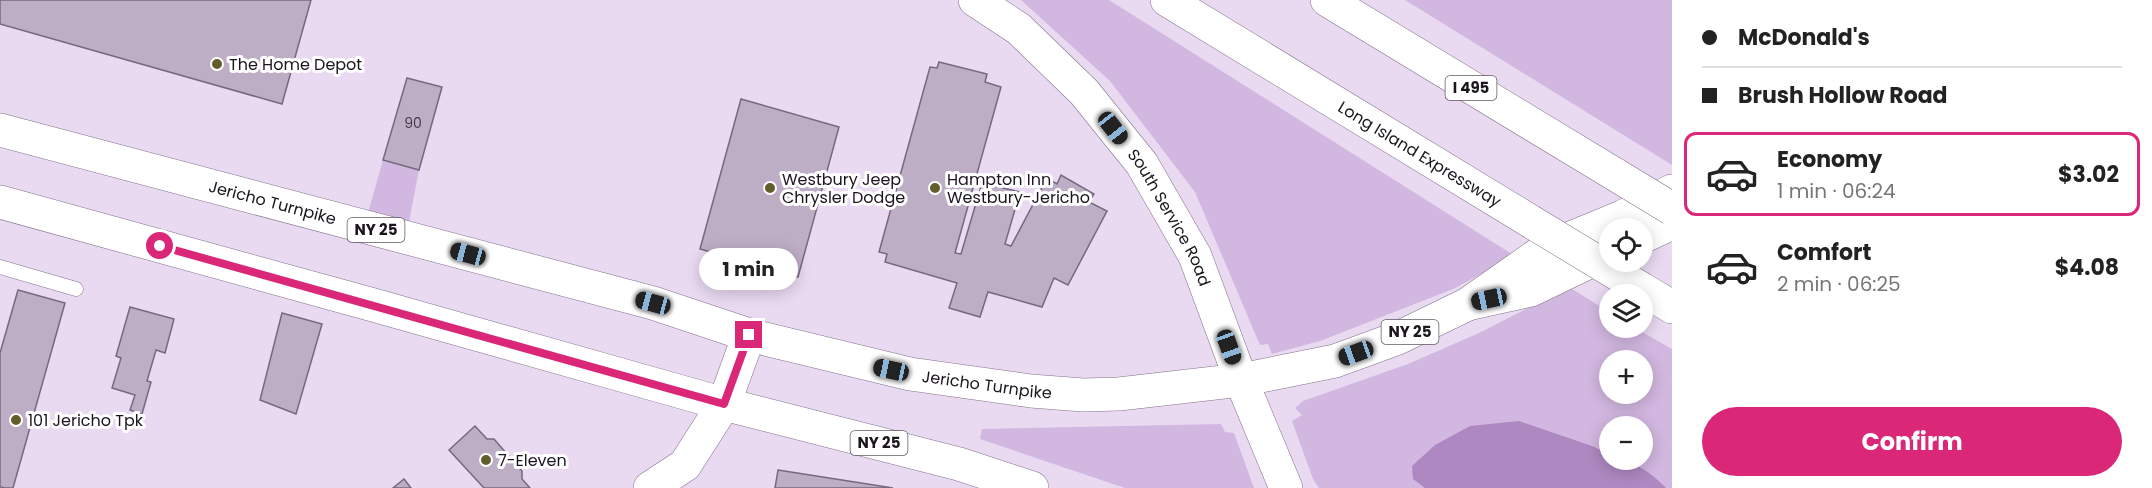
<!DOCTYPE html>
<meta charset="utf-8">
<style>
:root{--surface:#fff;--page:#f6f6f6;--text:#222;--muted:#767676;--line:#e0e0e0;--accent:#db2777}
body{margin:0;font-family:Poppins,sans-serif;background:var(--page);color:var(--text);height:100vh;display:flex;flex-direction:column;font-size:22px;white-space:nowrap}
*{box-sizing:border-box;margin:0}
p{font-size:20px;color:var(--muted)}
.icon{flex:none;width:33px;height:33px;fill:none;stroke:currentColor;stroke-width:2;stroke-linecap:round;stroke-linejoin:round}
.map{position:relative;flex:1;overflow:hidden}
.details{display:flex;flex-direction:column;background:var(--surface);width:480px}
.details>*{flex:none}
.banner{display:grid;align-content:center;height:132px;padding:0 30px;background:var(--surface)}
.fabs{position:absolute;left:1599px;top:218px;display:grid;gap:12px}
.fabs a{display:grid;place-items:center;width:54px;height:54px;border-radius:50%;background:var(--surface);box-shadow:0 3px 15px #0003;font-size:30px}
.end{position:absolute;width:27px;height:27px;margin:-14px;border:8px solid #db2777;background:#fff;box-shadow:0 0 0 3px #fff}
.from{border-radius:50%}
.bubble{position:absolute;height:42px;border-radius:21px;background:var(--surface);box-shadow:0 3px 15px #0003;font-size:20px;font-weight:700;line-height:42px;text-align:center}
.car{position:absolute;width:18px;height:36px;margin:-18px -9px;border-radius:8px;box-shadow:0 0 4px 2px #0007;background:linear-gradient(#222 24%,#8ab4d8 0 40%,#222 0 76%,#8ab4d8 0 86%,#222 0)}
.banner b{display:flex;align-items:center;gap:21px;height:57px;font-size:22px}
.banner b+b{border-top:2px solid var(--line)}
.banner i{width:15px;height:15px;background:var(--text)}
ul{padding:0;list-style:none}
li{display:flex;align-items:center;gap:18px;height:84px;margin:0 12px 9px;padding:0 18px;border:3px solid transparent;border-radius:12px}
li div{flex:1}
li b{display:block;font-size:22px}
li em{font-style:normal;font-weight:700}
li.on{border-color:var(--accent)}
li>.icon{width:54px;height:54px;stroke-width:1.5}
.cta{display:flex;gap:12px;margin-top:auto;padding:12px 30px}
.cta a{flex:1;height:69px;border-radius:36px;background:var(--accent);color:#fff;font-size:24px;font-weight:700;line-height:69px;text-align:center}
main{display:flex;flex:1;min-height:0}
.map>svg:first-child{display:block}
.green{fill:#d2b7e0;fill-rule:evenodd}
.water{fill:#ae88c1}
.building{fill:#bdaec5;stroke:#76697e;stroke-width:1.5}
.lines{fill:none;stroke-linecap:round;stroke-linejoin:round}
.service-casing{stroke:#817388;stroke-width:15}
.secondary-casing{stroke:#817388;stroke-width:34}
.primary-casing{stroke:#817388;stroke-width:34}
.motorway-casing{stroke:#817388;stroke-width:34}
.service{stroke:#fff;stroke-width:14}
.secondary{stroke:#fff;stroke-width:33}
.primary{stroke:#fff;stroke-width:33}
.motorway{stroke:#fff;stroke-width:33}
.motorway-bridge-casing{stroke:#817388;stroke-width:34;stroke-linecap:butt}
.motorway-bridge{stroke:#fff;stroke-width:33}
.route{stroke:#db2777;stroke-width:8}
.poi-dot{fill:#625d2a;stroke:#fff;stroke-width:2}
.labels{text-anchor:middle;stroke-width:6;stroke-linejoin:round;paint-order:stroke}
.number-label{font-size:14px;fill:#443b47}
.shield{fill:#fff;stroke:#5f5b61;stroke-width:1.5}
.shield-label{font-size:15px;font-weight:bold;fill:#1b151d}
.poi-label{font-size:16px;fill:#1b151d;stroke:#fff;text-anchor:start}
.street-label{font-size:16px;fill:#1b151d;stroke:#fff}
</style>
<main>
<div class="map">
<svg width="1672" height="488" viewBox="0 0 1672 488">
<rect width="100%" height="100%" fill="#e9d9f1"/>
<path class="green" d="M1021 0H1109L1515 256 1453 289 1320 341 1272 354 1268 344 1260 345 1195 192 1110 81Z
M1405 0H1672V165Z
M383 160 419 170 406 237 364 227Z
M1569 287 1609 312 1610 327H1633L1672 349V488H1319L1313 479 1292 421 1302 415 1295 408 1303 401 1408 364 1479 333ZM1610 360H1642V393H1610ZM1610 426H1642V459H1610Z
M1221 424 1225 432 1234 433 1254 488H1125L980 439 982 429Z"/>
<path class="water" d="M1519 421 1592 446 1609 454 1610 459C1631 459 1651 472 1666 488H1425L1413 479 1412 466 1435 445 1470 426Z"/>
<path class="building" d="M0 0H311L282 104 0 24Z
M939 62 987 74 985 82 1001 87 955 253 961 254 982 183 1020 192 1005 244 1011 246 1047 178 1057 184 1061 175 1094 194 1089 202 1107 211 1068 285 1054 278 1042 307 988 292 980 317 949 308 957 283 885 262 887 254 879 252 930 67 937 68Z
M407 78 442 87 419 170 383 160Z
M741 99 839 127 798 277 700 249Z
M18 290 65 303 13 488H5L0 487V353Z
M130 307 174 319 165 353 156 350 147 381 151 382 142 414 130 410 135 395 112 388 121 358 116 356Z
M282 313 322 324 296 414 260 400Z
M475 426 487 439H494L522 471V479L530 488H484L449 450Z
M778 470 893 488H775Z
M404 479 411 488H393Z"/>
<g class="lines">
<g class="service-casing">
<path id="service" d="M0 267 76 289"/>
</g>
<g class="secondary-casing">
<g id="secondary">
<path id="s1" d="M975 0 1019 29 1084 92 1142 164 1195 256 1241 380 1286 488"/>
<path d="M650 488 685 465 724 404 749 335"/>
</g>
</g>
<g class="primary-casing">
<g id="primary">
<path id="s2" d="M0 130 653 303 749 335 910 374 1031 391 1083 395 1119 394 1241 380 1335 361 1398 338 1468 304 1549 247 1622 217 1672 191"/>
<path d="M0 202 377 306 724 404 959 464 1032 488"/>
</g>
</g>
<g class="motorway-casing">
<g id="motorway">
<path id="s3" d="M1167 0 1530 221"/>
<path d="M1327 0 1616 175"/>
<path d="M1642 237 1672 223"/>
<path d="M1642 289 1672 307"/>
<path d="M1468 304 1531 290 1610 252"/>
</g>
</g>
<use href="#service" class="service"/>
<use href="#secondary" class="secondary"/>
<use href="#primary" class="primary"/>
<use href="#motorway" class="motorway"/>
<g class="motorway-bridge-casing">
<path id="motorway-bridge" d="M1616 175 1672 209
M1530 221 1642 289"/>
</g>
<use href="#motorway-bridge" class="motorway-bridge"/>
</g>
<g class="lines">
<path class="route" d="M160 246 724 404 749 335"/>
</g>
<g class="poi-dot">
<circle cx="217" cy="64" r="6"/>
<circle cx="770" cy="188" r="6"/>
<circle cx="935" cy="188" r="6"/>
<circle cx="16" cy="420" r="6"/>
<circle cx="486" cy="460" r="6"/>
</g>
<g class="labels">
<g class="number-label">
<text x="413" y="128">90</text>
</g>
<g class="shield">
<rect x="1445.5" y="76" width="51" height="24" rx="4.5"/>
<rect x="347.5" y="218" width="57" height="24" rx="4.5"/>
<rect x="1381.5" y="320" width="57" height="24" rx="4.5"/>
<rect x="850.5" y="431" width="57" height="24" rx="4.5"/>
</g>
<g class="shield-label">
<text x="1471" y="93">I 495</text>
<text x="376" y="235">NY 25</text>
<text x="1410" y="337">NY 25</text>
<text x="879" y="448">NY 25</text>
</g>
<g class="poi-label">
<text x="229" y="70">The Home Depot</text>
<text x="782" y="185">Westbury Jeep<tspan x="782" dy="18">Chrysler Dodge</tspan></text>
<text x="947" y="185">Hampton Inn<tspan x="947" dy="18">Westbury-Jericho</tspan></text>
<text x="28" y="426">101 Jericho Tpk</text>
<text x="498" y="466">7-Eleven</text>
</g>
<g class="street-label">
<text dy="6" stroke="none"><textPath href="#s3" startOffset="296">Long Island Expressway</textPath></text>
<text dy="6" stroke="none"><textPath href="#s2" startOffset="282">Jericho Turnpike</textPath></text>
<text dy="6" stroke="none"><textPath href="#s1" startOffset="296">South Service Road</textPath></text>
<text dy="6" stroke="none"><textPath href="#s2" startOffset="1020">Jericho Turnpike</textPath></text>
</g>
</g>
</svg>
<div class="fabs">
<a><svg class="icon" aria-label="locate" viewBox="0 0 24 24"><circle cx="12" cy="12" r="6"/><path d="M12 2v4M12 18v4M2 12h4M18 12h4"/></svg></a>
<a><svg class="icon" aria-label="layers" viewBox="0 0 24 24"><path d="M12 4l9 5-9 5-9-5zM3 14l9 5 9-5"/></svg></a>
<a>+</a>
<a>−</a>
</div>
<i class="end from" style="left:160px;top:246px"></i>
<i class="end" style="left:749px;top:335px"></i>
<div class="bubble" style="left:699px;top:248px;width:99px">1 min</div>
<i class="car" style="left:1113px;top:128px;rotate:142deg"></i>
<i class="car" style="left:468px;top:254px;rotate:285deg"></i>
<i class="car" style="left:1489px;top:299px;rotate:258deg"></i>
<i class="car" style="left:653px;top:303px;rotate:285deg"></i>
<i class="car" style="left:1229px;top:347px;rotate:160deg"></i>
<i class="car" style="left:1356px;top:353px;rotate:250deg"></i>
<i class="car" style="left:891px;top:370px;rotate:282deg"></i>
</div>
<section class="details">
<div class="banner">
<b><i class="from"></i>McDonald's</b>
<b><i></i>Brush Hollow Road</b>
</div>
<ul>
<li class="on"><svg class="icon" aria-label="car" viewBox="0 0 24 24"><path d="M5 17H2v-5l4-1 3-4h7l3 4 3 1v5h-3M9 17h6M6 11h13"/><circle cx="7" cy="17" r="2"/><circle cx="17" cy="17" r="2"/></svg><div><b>Economy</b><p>1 min · 06:24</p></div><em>$3.02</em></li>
<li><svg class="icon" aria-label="car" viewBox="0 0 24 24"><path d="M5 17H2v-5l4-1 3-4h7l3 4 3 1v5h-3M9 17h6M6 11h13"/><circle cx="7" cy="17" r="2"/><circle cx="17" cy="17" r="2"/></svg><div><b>Comfort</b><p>2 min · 06:25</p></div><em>$4.08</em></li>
</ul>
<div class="cta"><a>Confirm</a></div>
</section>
</main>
